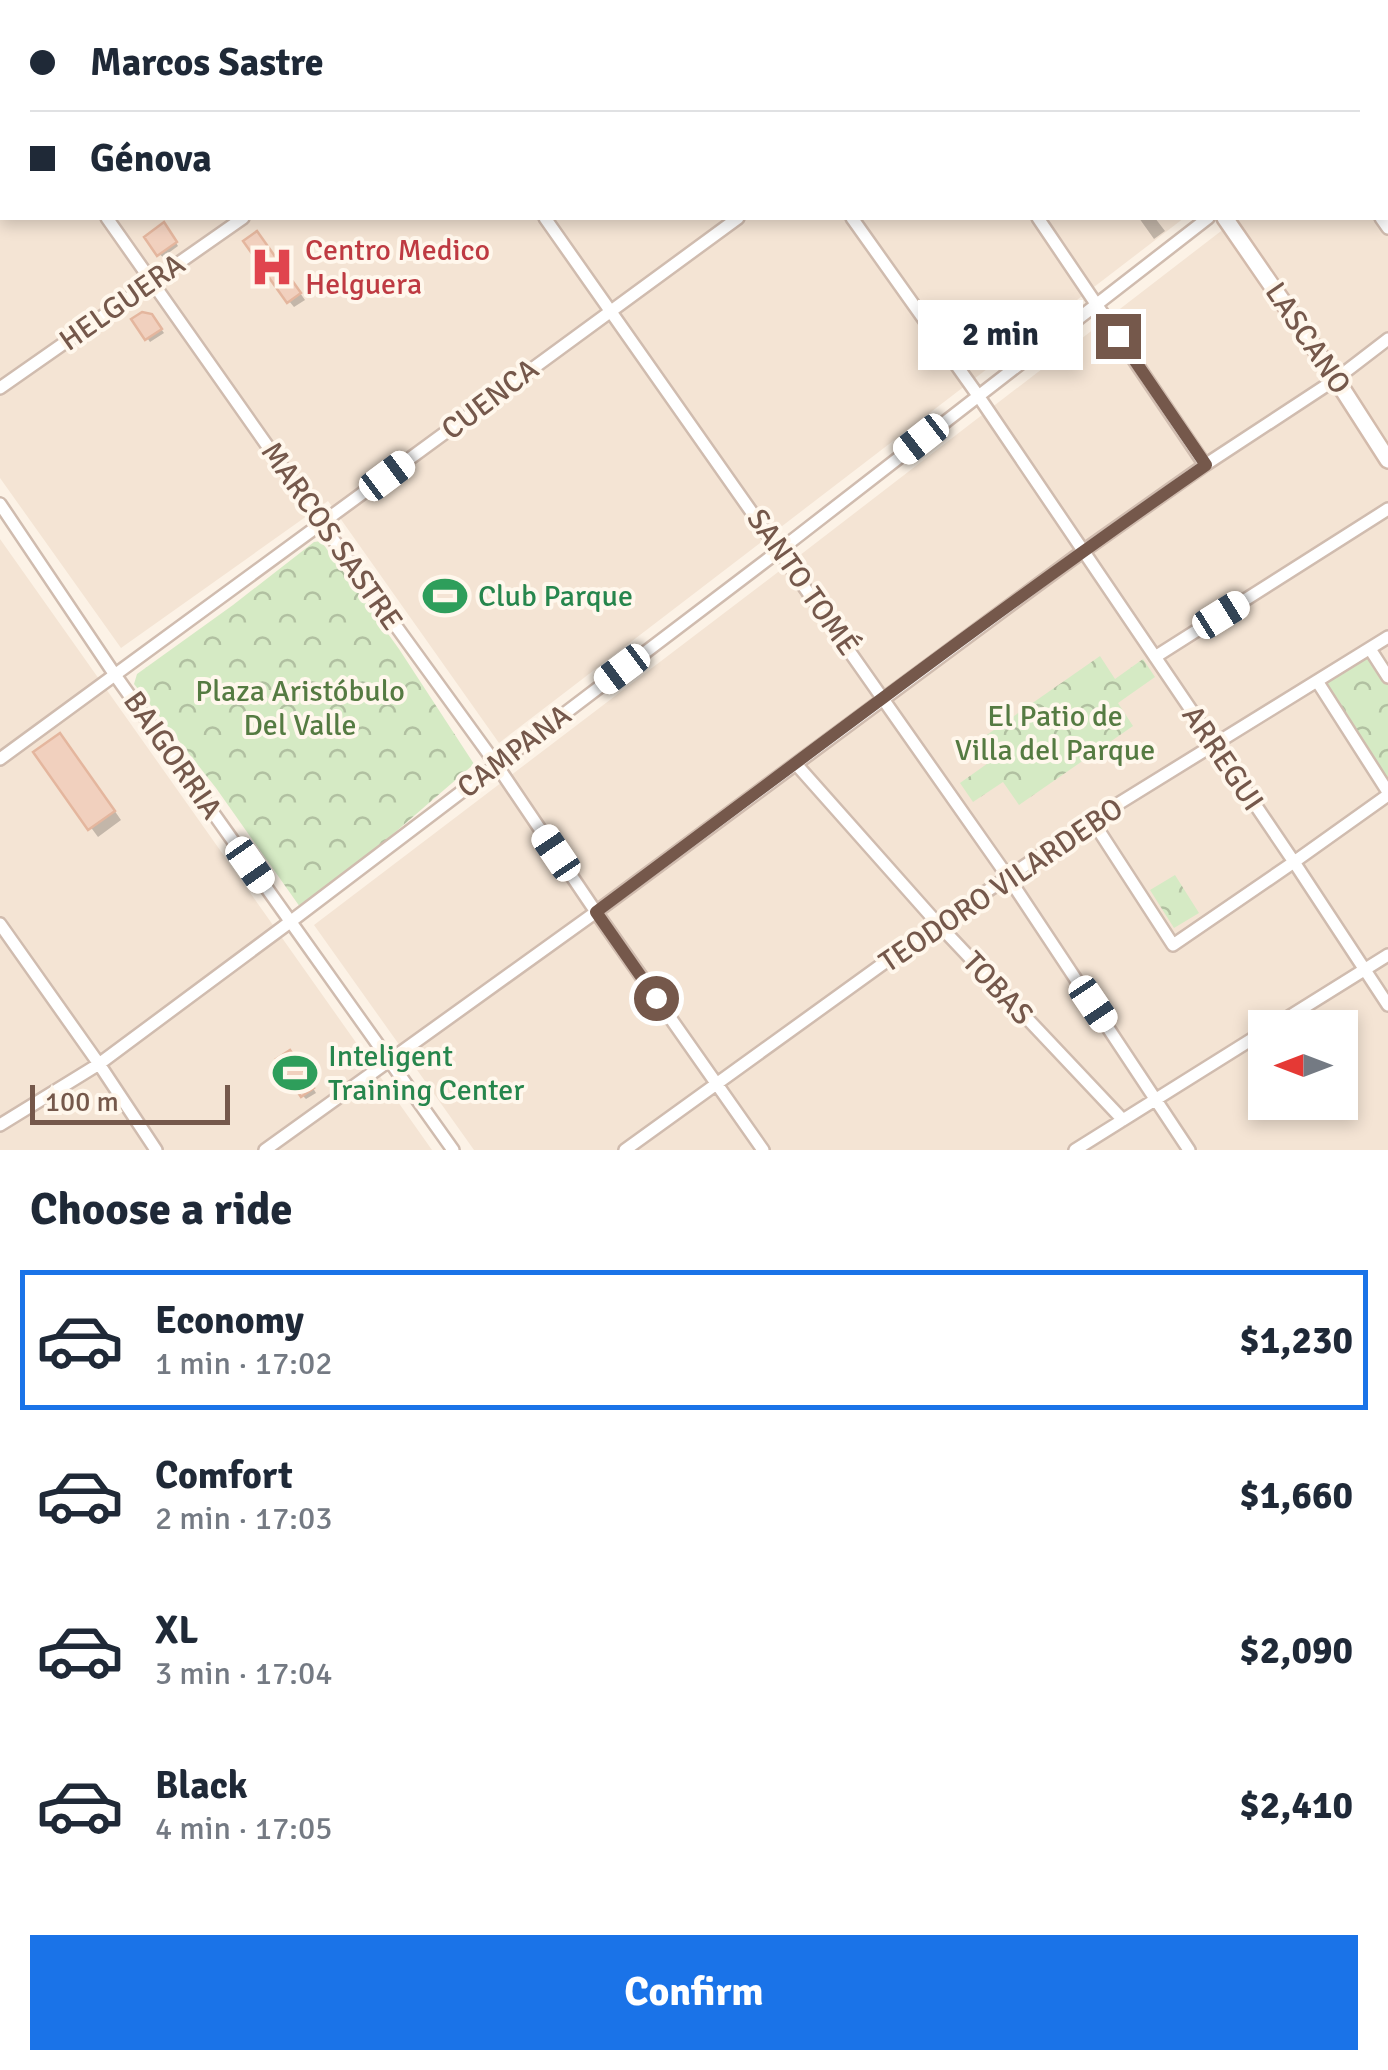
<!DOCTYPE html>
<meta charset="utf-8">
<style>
:root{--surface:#fff;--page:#f6f6f7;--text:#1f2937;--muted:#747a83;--line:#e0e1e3;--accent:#1a73e8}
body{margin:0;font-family:Signika,sans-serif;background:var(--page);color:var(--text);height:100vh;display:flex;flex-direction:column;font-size:38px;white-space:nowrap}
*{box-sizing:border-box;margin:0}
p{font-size:32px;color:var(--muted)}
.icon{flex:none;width:55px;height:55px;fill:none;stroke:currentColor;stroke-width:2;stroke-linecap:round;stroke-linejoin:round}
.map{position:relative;height:1150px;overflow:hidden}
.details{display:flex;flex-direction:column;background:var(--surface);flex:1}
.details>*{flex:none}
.banner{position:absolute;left:0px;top:0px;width:1390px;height:220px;box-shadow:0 5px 15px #0003;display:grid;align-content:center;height:220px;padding:0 30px;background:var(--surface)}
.needle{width:65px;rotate:270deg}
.tools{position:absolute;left:1248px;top:1010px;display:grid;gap:20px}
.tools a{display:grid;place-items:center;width:110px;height:110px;border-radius:0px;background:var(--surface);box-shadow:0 5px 15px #0003;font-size:50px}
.scale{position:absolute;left:30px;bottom:25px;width:200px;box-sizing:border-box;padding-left:10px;border:5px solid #75584b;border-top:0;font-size:28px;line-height:35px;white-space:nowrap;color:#75584b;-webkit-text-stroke:8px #fff7ec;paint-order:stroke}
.end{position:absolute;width:45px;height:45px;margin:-22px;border:12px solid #75584b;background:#fff;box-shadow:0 0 0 5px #fff}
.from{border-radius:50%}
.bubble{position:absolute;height:70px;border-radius:0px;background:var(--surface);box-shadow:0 5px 15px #0003;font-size:32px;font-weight:700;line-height:70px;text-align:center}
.car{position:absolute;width:30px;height:60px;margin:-30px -15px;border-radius:12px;box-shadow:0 0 8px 2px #0007;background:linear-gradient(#fff 24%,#345 0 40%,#fff 0 76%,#345 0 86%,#fff 0)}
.banner b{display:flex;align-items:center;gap:35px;height:95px;font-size:38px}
.banner b+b{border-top:2px solid var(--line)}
.banner i{width:25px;height:25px;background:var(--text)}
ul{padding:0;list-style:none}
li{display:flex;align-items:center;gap:30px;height:140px;margin:0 20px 15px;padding:0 10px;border:5px solid transparent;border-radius:0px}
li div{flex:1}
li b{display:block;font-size:38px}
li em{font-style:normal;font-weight:700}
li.current{border-color:var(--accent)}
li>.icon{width:90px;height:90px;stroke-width:1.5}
h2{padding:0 30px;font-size:45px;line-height:120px}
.action{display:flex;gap:20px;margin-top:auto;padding:20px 30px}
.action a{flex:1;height:115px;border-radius:0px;background:var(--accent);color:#fff;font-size:40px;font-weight:700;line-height:115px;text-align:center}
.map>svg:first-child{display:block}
.residential{fill:#f4e4d4;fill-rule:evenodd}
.forest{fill:url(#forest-crowns)}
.shadow{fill:#0003}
.building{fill:#f1d0be;stroke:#e4b69e;stroke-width:2.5}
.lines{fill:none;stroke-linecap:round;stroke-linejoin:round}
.street-casing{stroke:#d0bcaf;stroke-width:16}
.secondary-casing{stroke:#d3bbac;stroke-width:20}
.street{stroke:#fff;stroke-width:11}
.secondary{stroke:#fff;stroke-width:15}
.route{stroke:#75584b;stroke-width:12}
.labels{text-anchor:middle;stroke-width:8;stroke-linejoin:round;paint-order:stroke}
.health-label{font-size:30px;fill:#be3a42;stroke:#fff7ec;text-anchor:start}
.street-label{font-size:30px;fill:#75584b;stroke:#fff7ec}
.leisure-label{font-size:30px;fill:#27864d;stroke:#fff7ec;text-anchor:start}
.park-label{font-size:30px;fill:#557b42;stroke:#fff7ec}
</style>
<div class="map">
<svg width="1388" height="1150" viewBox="0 0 1388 1150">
<defs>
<pattern id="forest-crowns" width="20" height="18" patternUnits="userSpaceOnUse" patternTransform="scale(2.5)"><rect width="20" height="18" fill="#d5eac4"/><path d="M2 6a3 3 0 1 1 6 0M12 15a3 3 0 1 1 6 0" fill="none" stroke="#b1c0a1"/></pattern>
</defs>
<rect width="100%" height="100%" fill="#fcf2e6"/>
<path class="residential" d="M0 0H1358L1360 2H2V218H1184L499 743 328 501 121 648 0 478Z
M1388 102V1150H474L314 925 769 579 1238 218H1388ZM1265 1028H1340V1102H1265Z
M0 539 432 1150H0Z"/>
<path class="forest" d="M321 541 399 649 474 764 385 841 300 907 216 788 134 684 137 674 233 605 314 542Z
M1370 649 1388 677V792L1317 681Z
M1100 656 1115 679 1143 659 1155 677 1118 703 1133 726 1019 805 1003 782 973 802 960 783 991 761 978 741Z
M1175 875 1199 913 1174 928 1150 890Z"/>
<path class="shadow" d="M1139 218H1155L1165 231 1154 239Z
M167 228 178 246 163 257 159 254Z
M263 240 305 300 294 307 289 301Z
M135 320H155L164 333 150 342Z
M68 744 121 820 98 837 36 753Z
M293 1056 316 1093 306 1099 303 1096Z"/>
<path class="building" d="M164 222 177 242 157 256 144 237Z
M257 231 301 293 287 303 243 241Z
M142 312 152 314 162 329 145 340 131 319Z
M60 733 115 811 88 830 33 752Z
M290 1050 314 1088 301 1097 276 1059Z"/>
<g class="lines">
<g class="street-casing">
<path id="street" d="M390 0 391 2
M706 0 707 2
M1233 0 1235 2
M33 2 36 0
M548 2 552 0
M1030 2 1033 0
M0 25 2 23
M0 62 2 66
M1388 80V79
M107 218 340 549 496 764 596 912 763 1150
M545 218 1008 877 1189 1150
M852 218 977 394 1294 862 1388 1005
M1038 218 1205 465
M1381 218 1388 228
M0 388 243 218
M0 504 115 675 453 1150
M1370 649 1388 677
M1155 657 1388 509
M1317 681 1388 792
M0 759 738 218
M796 764 938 924 1123 1120
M1092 820 1173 945 1294 862 1388 795
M0 924 99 1064 156 1150
M1271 1028 1388 955
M0 1125 99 1064 290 922 780 550 1208 218
M265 1150 596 912 1082 552 1205 465 1336 379 1388 339
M625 1150 938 924 1008 877 1092 820 1388 637
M1075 1150 1265 1031"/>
</g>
<g class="secondary-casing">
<path id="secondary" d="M1079 0 1081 2
M1381 0 1384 2
M1225 218 1336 379 1388 460"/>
</g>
<use href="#street" class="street"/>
<use href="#secondary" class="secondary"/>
</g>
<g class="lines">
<path class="route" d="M656 998 596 912C798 762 998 609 1206 465L1118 336"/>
</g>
<defs>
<g id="hospital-bare" transform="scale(3.45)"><path d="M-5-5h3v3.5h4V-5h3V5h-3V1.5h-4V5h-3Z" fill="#e0444e" stroke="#fff7ec" stroke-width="2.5" paint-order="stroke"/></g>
<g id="stadium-bare" transform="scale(3.45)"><path d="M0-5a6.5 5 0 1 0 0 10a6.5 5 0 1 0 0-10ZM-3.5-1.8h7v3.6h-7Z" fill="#2e9e5b" stroke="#fff7ec" stroke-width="2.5" paint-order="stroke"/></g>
</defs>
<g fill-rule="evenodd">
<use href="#hospital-bare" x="272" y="267"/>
<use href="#stadium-bare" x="445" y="596"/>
<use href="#stadium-bare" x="295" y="1073"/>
</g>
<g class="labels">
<g class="health-label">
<text x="305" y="260">Centro Medico<tspan x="305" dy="34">Helguera</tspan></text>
</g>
<g class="street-label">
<text transform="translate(122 302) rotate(-35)" y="10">HELGUERA</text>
<text transform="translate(1308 338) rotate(56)" y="10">LASCANO</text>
<text transform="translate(490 399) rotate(-37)" y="10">CUENCA</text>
<text transform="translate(332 536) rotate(55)" y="10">MARCOS SASTRE</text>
<text transform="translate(803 582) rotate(55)" y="10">SANTO TOMÉ</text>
<text transform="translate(514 751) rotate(-37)" y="10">CAMPANA</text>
<text transform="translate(173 755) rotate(55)" y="10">BAIGORRIA</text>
<text transform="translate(1223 758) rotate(56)" y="10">ARREGUI</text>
<text transform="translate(1001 885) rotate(-34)" y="10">TEODORO VILARDEBO</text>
<text transform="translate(998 988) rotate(47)" y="10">TOBAS</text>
</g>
<g class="leisure-label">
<text x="478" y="606">Club Parque</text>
<text x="328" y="1066">Inteligent<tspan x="328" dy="34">Training Center</tspan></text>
</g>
<g class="park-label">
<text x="300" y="701">Plaza Aristóbulo<tspan x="300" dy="34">Del Valle</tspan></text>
<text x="1055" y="726">El Patio de<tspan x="1055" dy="34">Villa del Parque</tspan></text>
</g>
</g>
</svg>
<div class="tools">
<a><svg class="needle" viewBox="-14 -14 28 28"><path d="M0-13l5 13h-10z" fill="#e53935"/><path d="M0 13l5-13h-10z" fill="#747a83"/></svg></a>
</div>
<div class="scale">100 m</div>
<i class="end from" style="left:656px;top:998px"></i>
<i class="end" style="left:1118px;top:336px"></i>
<div class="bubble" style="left:918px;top:300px;width:165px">2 min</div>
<i class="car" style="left:921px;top:439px;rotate:232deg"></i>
<i class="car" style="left:387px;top:476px;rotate:53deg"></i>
<i class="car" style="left:1221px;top:615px;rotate:58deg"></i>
<i class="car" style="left:622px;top:669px;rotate:233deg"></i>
<i class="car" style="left:556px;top:853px;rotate:326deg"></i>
<i class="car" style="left:250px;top:865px;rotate:145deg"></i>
<i class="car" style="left:1093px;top:1004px;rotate:146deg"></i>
<div class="banner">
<b><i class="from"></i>Marcos Sastre</b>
<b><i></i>Génova</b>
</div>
</div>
<section class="details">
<h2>Choose a ride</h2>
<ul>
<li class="current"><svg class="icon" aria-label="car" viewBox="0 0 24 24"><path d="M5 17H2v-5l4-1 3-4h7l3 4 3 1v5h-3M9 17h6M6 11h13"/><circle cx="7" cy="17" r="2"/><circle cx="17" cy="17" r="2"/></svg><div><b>Economy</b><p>1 min · 17:02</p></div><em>$1,230</em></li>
<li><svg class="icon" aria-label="car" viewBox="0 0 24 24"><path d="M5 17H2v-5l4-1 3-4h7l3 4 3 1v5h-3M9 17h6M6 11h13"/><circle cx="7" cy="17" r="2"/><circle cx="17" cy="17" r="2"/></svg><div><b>Comfort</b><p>2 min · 17:03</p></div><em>$1,660</em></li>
<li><svg class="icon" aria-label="car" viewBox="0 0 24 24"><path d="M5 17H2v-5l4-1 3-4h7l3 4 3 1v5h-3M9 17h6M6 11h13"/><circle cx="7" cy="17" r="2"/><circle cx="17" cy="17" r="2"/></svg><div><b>XL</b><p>3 min · 17:04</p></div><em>$2,090</em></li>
<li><svg class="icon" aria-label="car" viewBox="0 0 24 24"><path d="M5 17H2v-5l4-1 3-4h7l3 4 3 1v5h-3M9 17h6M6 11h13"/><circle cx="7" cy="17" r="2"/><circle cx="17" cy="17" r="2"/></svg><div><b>Black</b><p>4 min · 17:05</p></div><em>$2,410</em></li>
</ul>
<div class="action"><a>Confirm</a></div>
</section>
